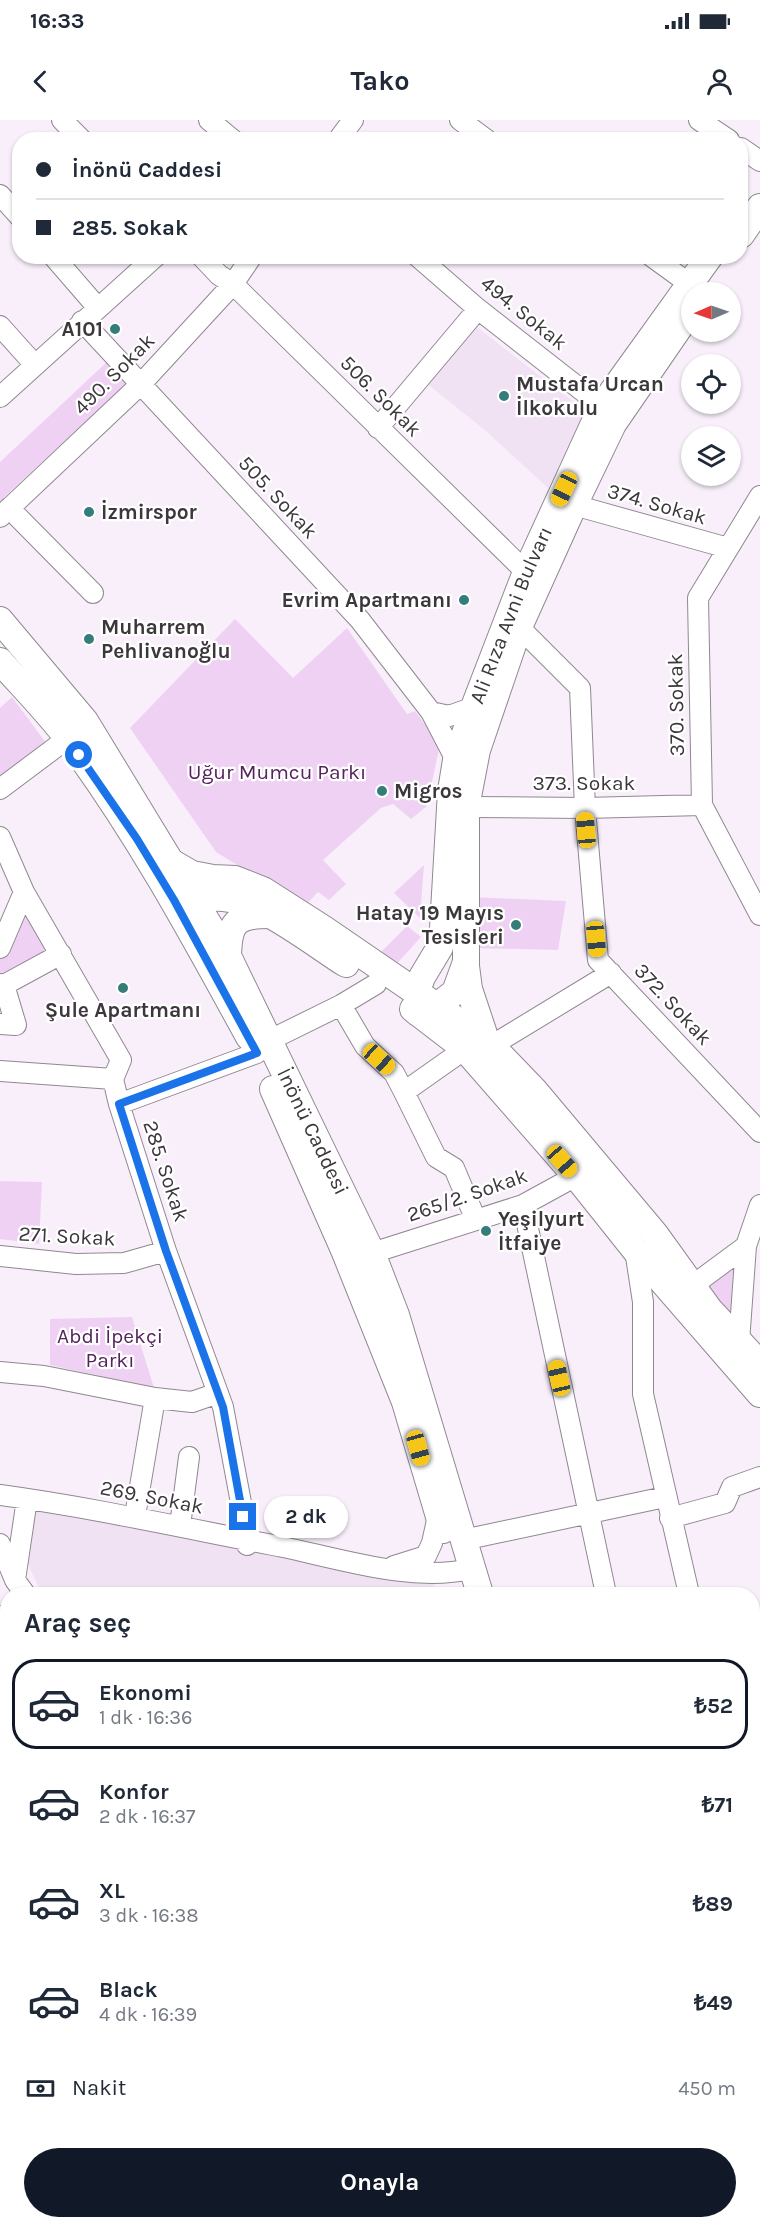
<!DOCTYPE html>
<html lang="tr">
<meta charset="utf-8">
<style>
:root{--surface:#fff;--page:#f6f6f7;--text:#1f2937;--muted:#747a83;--line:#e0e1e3;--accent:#111827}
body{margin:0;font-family:Karla,sans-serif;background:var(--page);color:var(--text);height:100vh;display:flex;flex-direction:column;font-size:22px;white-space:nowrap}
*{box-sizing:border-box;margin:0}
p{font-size:20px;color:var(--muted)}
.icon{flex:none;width:33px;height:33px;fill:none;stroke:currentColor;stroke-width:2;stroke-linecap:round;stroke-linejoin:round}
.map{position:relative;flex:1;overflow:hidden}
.details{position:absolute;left:0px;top:1467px;width:760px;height:642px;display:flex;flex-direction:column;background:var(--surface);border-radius:24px 24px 0 0;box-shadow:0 2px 4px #0004}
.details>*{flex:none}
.guide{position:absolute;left:12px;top:12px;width:736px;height:132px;border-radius:24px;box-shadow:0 2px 4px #0004;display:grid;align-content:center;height:132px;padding:0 24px;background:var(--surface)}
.needle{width:39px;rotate:268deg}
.fabs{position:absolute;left:681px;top:162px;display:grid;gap:12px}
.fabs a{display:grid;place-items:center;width:60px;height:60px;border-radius:50%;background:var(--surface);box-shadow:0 2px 4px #0004;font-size:30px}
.end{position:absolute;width:27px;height:27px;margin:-14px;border:8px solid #1a73e8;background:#fff;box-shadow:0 0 0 3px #fff}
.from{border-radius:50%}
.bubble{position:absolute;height:42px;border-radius:21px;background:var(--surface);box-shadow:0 2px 4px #0004;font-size:20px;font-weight:700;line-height:42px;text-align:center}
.car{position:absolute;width:18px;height:36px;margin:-18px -9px;border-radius:8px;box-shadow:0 0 4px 2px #0007;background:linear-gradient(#f5c518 24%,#345 0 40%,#f5c518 0 76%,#345 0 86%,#f5c518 0)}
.guide b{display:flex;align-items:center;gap:21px;height:57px;font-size:22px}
.guide b+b{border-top:2px solid var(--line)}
.guide i{width:15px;height:15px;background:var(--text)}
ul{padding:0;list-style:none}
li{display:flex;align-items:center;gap:18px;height:90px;margin:0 12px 9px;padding:0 12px;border:3px solid transparent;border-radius:24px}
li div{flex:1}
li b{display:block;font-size:22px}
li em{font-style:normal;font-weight:700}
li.active{border-color:var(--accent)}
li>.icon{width:54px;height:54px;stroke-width:1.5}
h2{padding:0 24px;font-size:27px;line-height:72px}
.pay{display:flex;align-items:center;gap:15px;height:66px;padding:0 24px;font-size:22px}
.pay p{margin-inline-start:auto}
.primary-button{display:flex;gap:12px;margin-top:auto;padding:12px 24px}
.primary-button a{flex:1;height:69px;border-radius:36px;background:var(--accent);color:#fff;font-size:24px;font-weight:700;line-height:69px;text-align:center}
.status{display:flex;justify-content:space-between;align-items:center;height:42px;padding:0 30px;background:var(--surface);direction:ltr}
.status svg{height:16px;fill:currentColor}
header{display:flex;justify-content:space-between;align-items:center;height:78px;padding:0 24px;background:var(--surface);font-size:27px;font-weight:700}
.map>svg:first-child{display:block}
.built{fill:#f1e2f3}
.green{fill:#efd2f3}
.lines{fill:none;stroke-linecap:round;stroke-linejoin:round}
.minor-casing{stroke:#908891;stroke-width:22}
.major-casing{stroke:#908891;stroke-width:28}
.minor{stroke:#fff;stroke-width:20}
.major{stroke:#fff;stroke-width:26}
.route{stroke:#1a73e8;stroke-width:8}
.poi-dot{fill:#347d7b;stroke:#fff;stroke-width:2}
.labels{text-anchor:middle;stroke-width:4.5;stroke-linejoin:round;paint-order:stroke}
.street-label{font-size:21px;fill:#3b373b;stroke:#fff}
.poi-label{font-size:21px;font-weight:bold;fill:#3b373b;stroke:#fff;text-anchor:start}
.park-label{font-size:21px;fill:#55235d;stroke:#fff}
</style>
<div class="status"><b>16:33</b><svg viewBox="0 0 49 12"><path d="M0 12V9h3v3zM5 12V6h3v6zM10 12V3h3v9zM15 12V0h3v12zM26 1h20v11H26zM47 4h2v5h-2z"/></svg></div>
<header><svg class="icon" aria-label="back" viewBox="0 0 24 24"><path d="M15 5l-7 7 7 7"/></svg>Tako<svg class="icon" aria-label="person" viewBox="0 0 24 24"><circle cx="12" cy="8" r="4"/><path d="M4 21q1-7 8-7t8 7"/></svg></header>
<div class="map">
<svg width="760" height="2109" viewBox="0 0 760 2109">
<rect width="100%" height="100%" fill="#f8effa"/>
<path class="built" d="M473 204 585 291 548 368 487 312 424 261Z
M29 1386 433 1461 437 1474H42L16 1419Z"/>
<path class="green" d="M109 240 128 262 0 381V342Z
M235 499 293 558 347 508 407 594 415 591 440 624 427 686 411 699 393 684 381 688 323 740 346 764 329 780 318 772 301 790 250 753 216 732 130 608Z
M12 577 49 627 0 662V588Z
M424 745 420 798 394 773Z
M471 777 566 781 558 830 470 828Z
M23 781 55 830 0 860V834Z
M407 806 421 817 392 849 373 840Z
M0 1061 42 1062 39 1124 0 1119Z
M741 1133 733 1215 694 1169Z
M132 1197 154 1268 50 1245V1199Z"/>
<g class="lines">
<g class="minor-casing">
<path id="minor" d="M62 0 82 20
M209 0 233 20
M460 0 487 20
M699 0 729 20
M338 20 353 0
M741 28 760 41
M0 75 20 97
M53 136 98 188
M201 136 219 155 233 164 526 452
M417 136 478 189 602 286
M651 136 691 165
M82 201 360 500 431 592 456 640
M0 206 35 245
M0 277 156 136
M378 308 478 189
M760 376 698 478 702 685 760 795
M574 385 728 428
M9 388 93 473
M0 397 141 264 233 164 252 136
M519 507 580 568 585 688 598 840 760 1012
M431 592 449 596 474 587
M0 669 68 618
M466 687 585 688 702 685
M0 717 24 772 121 940 113 959 119 984 166 1131 223 1287 248 1420 247 1425
M0 828 24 772
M0 864 4 865 61 834
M341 885 365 926 394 953 404 972
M0 904 16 905 4 865
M268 921 341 885 376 864
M491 926 611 853
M465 929 404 972 436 1037 454 1048 476 1100
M0 951 113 959
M119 984 257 933
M523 1085 606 1474
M635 1130 643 1182V1274L689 1474
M372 1133 523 1085 576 1056
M0 1136 76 1144 124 1143 166 1131
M692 1166 746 1126 760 1085
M739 1222 746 1126
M0 1252 44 1256 155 1278 192 1282 218 1273
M0 1375C95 1388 189 1409 283 1427 344 1440 411 1462 472 1449
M135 1396 155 1278
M670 1398 725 1383 732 1367 760 1357
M180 1406 189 1337
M463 1420 665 1377
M0 1424 15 1460 25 1474
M394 1446 426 1436 432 1423 438 1396
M15 1460 27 1379
M0 1496H8
M0 1634H8
M0 1704 8 1705
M753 1708 760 1705
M753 1742 760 1777
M0 1855H8
M0 1935 8 1933
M753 1958 760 1956
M129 2102 130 2109
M268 2102 269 2109
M493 2102 494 2109
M549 2102 551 2109
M742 2102 744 2109
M383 2109 416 2102"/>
</g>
<g class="major-casing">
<g id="major">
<path d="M741 115 760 87"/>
<path id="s1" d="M692 189 613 304 574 385 519 507 477 630 466 687V842L455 872 437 886 418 893 417 871 422 857 440 827 443 808 451 671 456 640 474 587 526 452 602 286 710 136"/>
<path id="s2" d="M0 500 85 601 228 836 372 1133 396 1195 480 1474"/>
<path d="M0 541C23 567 48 592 69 620 139 715 192 813 249 917"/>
<path d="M173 743 192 754 213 758 235 759 263 770 324 809 486 920 535 971 655 1114 709 1189 760 1244"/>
<path d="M181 780C196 781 209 777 223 778 259 780 314 824 346 844"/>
<path d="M228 836C229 803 235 795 269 795"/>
<path d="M466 846 469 869 486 920"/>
<path d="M413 889 465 929 576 1056 635 1130 760 1274"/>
<path d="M273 969 344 1130 405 1282 443 1410"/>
<path d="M622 2102 623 2109"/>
</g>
</g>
<use href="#minor" class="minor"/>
<use href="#major" class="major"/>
</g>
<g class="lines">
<path class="route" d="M79 635 137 719 174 780 257 933 119 984 166 1131 223 1287 243 1397"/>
</g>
<g class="poi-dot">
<circle cx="115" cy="209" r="6"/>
<circle cx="504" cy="276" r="6"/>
<circle cx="89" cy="392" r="6"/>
<circle cx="464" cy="480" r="6"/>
<circle cx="89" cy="519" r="6"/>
<circle cx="382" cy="671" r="6"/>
<circle cx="516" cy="805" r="6"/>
<circle cx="123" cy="868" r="6"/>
<circle cx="486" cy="1111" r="6"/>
</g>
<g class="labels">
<g class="street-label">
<text transform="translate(524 193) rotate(39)" y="7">494. Sokak</text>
<text transform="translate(114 254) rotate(-45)" y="7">490. Sokak</text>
<text transform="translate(381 276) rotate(45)" y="7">506. Sokak</text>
<text transform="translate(278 377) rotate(47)" y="7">505. Sokak</text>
<text transform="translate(657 384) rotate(16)" y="7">374. Sokak</text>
<text dy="7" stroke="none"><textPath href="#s1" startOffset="1196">Ali Rıza Avni Bulvarı</textPath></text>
<text transform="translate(676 585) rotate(-91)" y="7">370. Sokak</text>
<text x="584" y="670">373. Sokak</text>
<text transform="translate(673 884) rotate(47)" y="7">372. Sokak</text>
<text dy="7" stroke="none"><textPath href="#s2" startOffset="602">İnönü Caddesi</textPath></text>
<text transform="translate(166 1051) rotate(72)" y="7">285. Sokak</text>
<text transform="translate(467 1075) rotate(-19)" y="7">265/2. Sokak</text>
<text transform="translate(67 1116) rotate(3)" y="7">271. Sokak</text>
<text transform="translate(152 1377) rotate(11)" y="7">269. Sokak</text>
</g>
<g class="poi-label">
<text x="103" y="216" text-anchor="end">A101</text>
<text x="516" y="271">Mustafa Urcan<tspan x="516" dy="24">İlkokulu</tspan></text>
<text x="101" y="399">İzmirspor</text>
<text x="452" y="487" text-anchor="end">Evrim Apartmanı</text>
<text x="101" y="514">Muharrem<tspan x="101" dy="24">Pehlivanoğlu</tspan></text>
<text x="394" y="678">Migros</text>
<text x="504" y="800" text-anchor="end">Hatay 19 Mayıs<tspan x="504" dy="24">Tesisleri</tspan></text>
<text x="123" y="897" text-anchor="middle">Şule Apartmanı</text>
<text x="498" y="1106">Yeşilyurt<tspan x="498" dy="24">İtfaiye</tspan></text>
</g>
<g class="park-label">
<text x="277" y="659">Uğur Mumcu Parkı</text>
<text x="110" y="1223">Abdi İpekçi<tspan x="110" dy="24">Parkı</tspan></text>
</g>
</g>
</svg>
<div class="fabs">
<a><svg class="needle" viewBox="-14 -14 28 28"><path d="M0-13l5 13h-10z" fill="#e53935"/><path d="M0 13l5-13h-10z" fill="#747a83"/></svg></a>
<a><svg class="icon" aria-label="locate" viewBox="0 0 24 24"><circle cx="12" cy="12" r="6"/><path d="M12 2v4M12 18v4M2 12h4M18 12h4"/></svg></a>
<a><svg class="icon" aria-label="layers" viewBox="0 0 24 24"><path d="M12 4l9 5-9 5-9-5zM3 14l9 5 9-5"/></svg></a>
</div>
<i class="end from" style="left:79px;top:635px"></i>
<i class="end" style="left:243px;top:1397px"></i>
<div class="bubble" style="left:264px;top:1376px;width:84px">2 dk</div>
<i class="car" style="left:564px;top:369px;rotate:205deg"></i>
<i class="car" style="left:586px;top:710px;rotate:355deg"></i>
<i class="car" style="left:596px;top:819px;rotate:175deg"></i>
<i class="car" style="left:379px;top:939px;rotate:132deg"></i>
<i class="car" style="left:562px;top:1041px;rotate:139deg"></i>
<i class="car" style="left:559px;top:1258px;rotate:347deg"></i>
<i class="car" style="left:418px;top:1328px;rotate:164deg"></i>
<div class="guide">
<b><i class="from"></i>İnönü Caddesi</b>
<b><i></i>285. Sokak</b>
</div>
<section class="details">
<h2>Araç seç</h2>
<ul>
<li class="active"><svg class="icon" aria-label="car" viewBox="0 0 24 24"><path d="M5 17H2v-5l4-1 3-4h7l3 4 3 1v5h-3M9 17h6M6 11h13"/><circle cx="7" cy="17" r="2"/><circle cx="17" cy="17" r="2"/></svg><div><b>Ekonomi</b><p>1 dk · 16:36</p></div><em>₺52</em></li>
<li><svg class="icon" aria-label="car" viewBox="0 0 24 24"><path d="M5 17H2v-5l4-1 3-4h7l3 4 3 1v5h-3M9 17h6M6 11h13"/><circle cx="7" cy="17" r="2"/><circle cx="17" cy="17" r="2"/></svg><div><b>Konfor</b><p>2 dk · 16:37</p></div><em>₺71</em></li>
<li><svg class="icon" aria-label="car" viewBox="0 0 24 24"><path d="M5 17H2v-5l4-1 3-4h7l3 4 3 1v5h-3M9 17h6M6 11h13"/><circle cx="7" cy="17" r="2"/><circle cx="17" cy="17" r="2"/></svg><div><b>XL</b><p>3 dk · 16:38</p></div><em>₺89</em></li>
<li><svg class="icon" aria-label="car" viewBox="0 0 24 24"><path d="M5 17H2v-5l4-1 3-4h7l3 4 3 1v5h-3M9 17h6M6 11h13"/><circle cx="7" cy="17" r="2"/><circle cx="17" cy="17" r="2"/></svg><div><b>Black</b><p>4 dk · 16:39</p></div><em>₺49</em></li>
</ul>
<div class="pay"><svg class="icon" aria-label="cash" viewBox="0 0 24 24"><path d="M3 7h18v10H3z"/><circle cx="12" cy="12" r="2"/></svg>Nakit<p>450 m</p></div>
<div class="primary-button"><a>Onayla</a></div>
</section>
</div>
